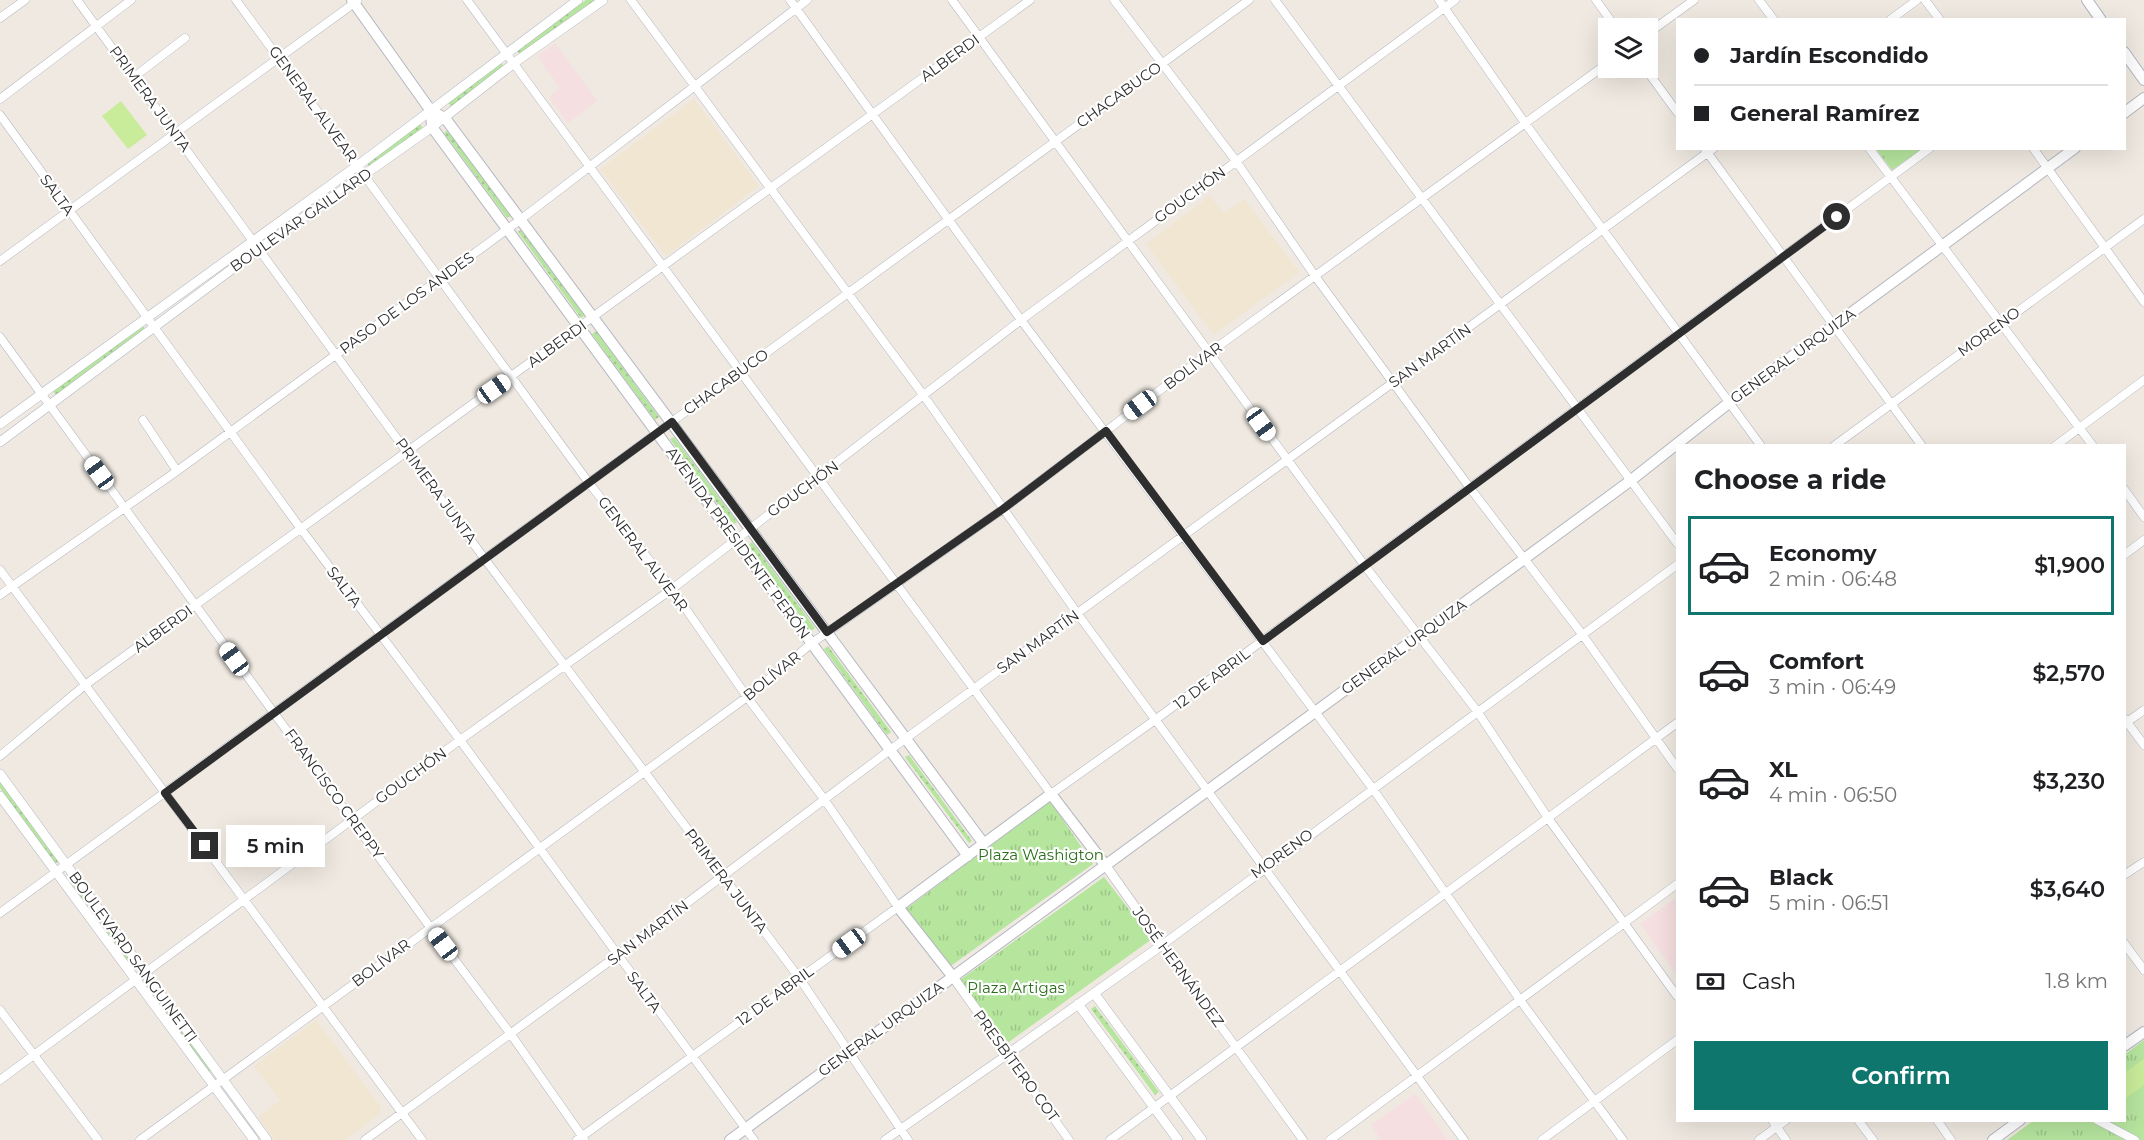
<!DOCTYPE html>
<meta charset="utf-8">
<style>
:root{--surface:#fff;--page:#f2f2f2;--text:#202124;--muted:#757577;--line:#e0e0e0;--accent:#0f766e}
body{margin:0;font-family:Montserrat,sans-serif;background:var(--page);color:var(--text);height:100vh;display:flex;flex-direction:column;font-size:22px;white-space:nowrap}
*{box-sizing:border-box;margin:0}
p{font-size:20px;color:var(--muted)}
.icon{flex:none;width:33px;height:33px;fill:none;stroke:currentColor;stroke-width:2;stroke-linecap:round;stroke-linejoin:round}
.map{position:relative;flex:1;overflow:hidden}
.details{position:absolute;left:1676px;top:444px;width:450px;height:678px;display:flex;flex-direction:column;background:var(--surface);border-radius:0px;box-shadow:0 6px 24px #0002}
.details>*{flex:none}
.guide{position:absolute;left:1676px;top:18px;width:450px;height:132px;border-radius:0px;box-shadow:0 6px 24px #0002;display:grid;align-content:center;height:132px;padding:0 18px;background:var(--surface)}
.controls{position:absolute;left:1598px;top:18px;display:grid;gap:12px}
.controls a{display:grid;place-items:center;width:60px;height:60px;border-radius:0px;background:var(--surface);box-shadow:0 6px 24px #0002;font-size:30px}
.end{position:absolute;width:27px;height:27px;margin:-14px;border:8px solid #2e2e2e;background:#fff;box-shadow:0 0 0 3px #fff}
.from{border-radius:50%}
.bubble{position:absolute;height:42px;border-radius:0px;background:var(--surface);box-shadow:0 6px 24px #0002;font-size:20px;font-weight:600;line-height:42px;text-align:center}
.car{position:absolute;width:18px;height:36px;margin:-18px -9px;border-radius:8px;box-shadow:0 0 4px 2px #0007;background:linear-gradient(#fff 24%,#345 0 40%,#fff 0 76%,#345 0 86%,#fff 0)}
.guide b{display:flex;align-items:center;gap:21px;height:57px;font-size:22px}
.guide b+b{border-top:2px solid var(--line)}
.guide i{width:15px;height:15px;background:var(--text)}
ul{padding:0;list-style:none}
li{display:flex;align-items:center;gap:18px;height:99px;margin:0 12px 9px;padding:0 6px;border:3px solid transparent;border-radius:0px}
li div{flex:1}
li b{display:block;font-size:22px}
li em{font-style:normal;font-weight:600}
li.active{border-color:var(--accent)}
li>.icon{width:54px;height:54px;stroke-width:1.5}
h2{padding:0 18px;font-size:27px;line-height:72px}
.pay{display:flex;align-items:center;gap:15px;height:66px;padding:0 18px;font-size:22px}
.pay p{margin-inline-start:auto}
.action{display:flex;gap:12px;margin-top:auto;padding:12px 18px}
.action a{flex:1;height:69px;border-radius:0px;background:var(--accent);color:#fff;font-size:24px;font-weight:600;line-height:69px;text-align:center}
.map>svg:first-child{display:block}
.education{fill:#f0e6d1}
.medical{fill:#f5dfe0}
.grass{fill:url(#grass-dots)}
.park{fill:url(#park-tufts)}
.pitch{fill:#c9ec9a}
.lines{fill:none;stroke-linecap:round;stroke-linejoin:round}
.minor-casing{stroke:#b4b7c1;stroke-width:9}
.tertiary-casing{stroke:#b4b7c1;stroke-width:10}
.secondary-casing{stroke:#b4b7c1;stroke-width:12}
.minor{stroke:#fff;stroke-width:8}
.tertiary{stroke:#fff;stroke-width:9}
.secondary{stroke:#fff;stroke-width:10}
.route{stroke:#2e2e2e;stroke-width:8}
.labels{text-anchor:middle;stroke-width:4.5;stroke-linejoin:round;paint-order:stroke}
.street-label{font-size:15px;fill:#2e2e2e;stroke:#fff}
.park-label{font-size:15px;fill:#2c6e1b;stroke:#fff}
</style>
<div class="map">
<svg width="2144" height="1140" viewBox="0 0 2144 1140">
<defs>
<pattern id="grass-dots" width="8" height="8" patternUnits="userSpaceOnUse" patternTransform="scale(1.5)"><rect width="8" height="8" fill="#b6e59e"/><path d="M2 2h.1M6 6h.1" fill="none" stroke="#9dc588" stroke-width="1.8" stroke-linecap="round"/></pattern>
<pattern id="park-tufts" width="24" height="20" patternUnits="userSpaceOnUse" patternTransform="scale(1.5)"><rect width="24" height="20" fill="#b6e59e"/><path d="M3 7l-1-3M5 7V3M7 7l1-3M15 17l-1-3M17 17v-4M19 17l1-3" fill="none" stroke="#9dc588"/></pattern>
</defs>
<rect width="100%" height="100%" fill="#efe9e1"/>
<path class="education" d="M694 99 759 186 666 256 600 169Z
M1210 196 1224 213 1244 199 1299 272 1214 335 1146 244Z
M316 1020 380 1106V1114L345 1140H275L258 1117 280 1100 254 1066Z"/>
<path class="medical" d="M555 43 597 101 568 123 549 97 560 88 537 56Z
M1677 897V975L1640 924Z
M1415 1094 1448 1140H1381L1371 1125Z"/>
<path class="grass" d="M586 0H597L521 56 517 51Z
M500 62 505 67 452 108 448 102Z
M420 124 424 130 371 169 367 163Z
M448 130 511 216 507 218 444 133Z
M522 229 585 315 581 318 518 232Z
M141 323 145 329 56 395 52 390Z
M596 331 659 417 655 420 592 334Z
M674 437 737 522 733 525 670 439Z
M752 542 815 628 811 631 748 545Z
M828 646 891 732 887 735 824 649Z
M909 755 972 841 969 843 905 757Z
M0 780 59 861 55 864 0 788Z
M72 876 135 962 131 965 68 879Z
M149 983 212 1069 209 1072 145 986Z
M1095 1006 1159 1092 1155 1095 1091 1009Z"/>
<path class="park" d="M1876 149H1922L1892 170Z
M1050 801 1093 864 948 968 906 909Z
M1104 877 1152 939 1006 1044 960 980Z
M2144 1040V1140H2007L2033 1121 2124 1120V1055Z"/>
<path class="pitch" d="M121 101 147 135 128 149 102 116Z
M2144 1059V1085L2125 1099 2124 1073Z"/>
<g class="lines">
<g class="minor-casing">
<path id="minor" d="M77 0 484 558 800 979 908 1140
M236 0 589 483 672 589 747 697 824 799 898 907 577 1140
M467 0 1051 794 1155 720 1930 148
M631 0 924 396 1077 613 1464 1140
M790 0 1021 320 1373 789 1520 1000 1623 1140
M952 0 1365 566 1477 711 1548 818 1677 996
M1114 0 1236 161 1315 276 1470 488 1582 634 1677 768
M1275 0 1677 543
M1439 0 1525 123 1761 446
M1596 0 1616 28
M1759 0 1774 20
M1925 0 1940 20
M0 18 25 0
M1890 20 1917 0
M1647 34 1694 0
M1645 68 1677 112
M134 77 185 38
M0 99 131 0
M0 115 301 529 460 740 754 1140
M1704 148 1922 446
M1869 148 2093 446
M2033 148 2144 302
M0 261 357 1
M0 337 430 927 510 1033 584 1139
M143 420 177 471
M1834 446 2144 219
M2055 446 2144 380
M2124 489 2144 517
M2124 555 2144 540
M0 570 422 1140
M0 595 177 471 520 220 807 0
M2124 718 2144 745
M2124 724 2144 710
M0 756 85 685 1030 0
M2124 875 2144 862
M0 913 1249 0
M2124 943 2144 970
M0 1010 98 1140
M0 1080 460 740 672 589 1021 320 1455 0
M1772 1120 1786 1140
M1858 1120 1873 1140
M1937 1120 1951 1140
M2097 1120 2135 1140
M140 1140 747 697 812 643 1003 509 1209 353 1608 63
M365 1140 618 955 890 750 1714 148
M885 1140 1008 1054 1069 1140
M1110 1140 1677 723
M1303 1140 1162 945 1677 565
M1330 1140 1677 884
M1542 1140 1677 1040
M1759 1140 1786 1120"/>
</g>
<g class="tertiary-casing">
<path id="tertiary" d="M0 424 357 166 578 0
M0 442 259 249 432 127 514 63 603 0
M0 774 267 1140
M0 796 254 1140
M953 977 1008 1054 1162 945 1106 866
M1094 993 1202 1140
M1078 1004 1178 1140"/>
</g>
<g class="secondary-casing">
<path id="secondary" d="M352 0 431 111 445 118 984 844
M2087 0 2101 20
M2124 52 2144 80
M431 111 432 127 968 856
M2124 113 2144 98
M953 977 898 907 1051 794 1106 866
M2124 1046 2144 1032
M730 1140 1524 559 1630 481 1730 402 2075 148
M1993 1140 2020 1120"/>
</g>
<use href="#minor" class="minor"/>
<use href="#tertiary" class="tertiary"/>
<use href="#secondary" class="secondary"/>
</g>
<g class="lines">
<path class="route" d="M205 846 165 793 672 422 827 632 1003 509 1106 431 1263 641 1837 217"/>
</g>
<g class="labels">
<g class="street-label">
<text transform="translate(950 58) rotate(-36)" y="5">ALBERDI</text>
<text transform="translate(1119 95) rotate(-36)" y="5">CHACABUCO</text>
<text transform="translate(150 99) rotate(54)" y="5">PRIMERA JUNTA</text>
<text transform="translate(313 104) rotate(54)" y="5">GENERAL ALVEAR</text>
<text transform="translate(57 195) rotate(54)" y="5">SALTA</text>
<text transform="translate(1190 195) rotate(-36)" y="5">GOUCHÓN</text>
<text transform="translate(301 220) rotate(-35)" y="5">BOULEVAR GAILLARD</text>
<text transform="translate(407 303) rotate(-36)" y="5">PASO DE LOS ANDES</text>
<text transform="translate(1989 332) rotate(-36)" y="5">MORENO</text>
<text transform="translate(557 344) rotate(-36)" y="5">ALBERDI</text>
<text transform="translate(1430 356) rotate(-36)" y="5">SAN MARTÍN</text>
<text transform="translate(1793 356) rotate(-36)" y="5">GENERAL URQUIZA</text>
<text transform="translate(1193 366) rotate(-37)" y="5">BOLÍVAR</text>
<text transform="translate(726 382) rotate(-36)" y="5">CHACABUCO</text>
<text transform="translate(803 489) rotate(-36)" y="5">GOUCHÓN</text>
<text transform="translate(436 491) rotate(54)" y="5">PRIMERA JUNTA</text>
<text transform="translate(738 543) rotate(54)" y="5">AVENIDA PRESIDENTE PERÓN</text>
<text transform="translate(643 554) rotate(53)" y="5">GENERAL ALVEAR</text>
<text transform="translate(344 587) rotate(53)" y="5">SALTA</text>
<text transform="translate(163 629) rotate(-36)" y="5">ALBERDI</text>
<text transform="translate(1038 642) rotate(-36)" y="5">SAN MARTÍN</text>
<text transform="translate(1404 647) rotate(-36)" y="5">GENERAL URQUIZA</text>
<text transform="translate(772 676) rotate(-39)" y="5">BOLÍVAR</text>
<text transform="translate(1212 679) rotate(-37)" y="5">12 DE ABRIL</text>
<text transform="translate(411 776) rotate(-36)" y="5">GOUCHÓN</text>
<text transform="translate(334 794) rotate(54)" y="5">FRANCISCO CREPPY</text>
<text transform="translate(1282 854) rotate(-36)" y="5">MORENO</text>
<text transform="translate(726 881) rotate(53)" y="5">PRIMERA JUNTA</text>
<text transform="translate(648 933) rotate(-37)" y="5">SAN MARTÍN</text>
<text transform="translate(133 957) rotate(54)" y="5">BOULEVARD SANGUINETTI</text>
<text transform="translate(381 963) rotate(-37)" y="5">BOLÍVAR</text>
<text transform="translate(1178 967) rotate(54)" y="5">JOSÉ HERNÁNDEZ</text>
<text transform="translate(644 992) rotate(54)" y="5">SALTA</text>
<text transform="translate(775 996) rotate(-36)" y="5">12 DE ABRIL</text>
<text transform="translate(881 1029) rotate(-36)" y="5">GENERAL URQUIZA</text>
<text transform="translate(1016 1066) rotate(54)" y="5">PRESBÍTERO COT</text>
</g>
<g class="park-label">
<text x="1041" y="860">Plaza Washigton</text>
<text x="1016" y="993">Plaza Artigas</text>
</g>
</g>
</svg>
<div class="controls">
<a><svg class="icon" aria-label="layers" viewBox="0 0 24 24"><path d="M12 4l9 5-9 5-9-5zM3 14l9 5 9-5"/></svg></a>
</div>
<i class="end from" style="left:1837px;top:217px"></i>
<i class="end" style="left:205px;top:846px"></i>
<div class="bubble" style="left:226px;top:825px;width:99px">5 min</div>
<i class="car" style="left:494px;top:389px;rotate:55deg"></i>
<i class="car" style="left:1140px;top:405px;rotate:233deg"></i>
<i class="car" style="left:1261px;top:424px;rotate:144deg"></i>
<i class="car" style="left:99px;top:473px;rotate:324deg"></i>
<i class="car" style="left:234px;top:659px;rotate:324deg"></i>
<i class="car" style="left:849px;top:943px;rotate:234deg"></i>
<i class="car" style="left:443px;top:944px;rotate:323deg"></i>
<div class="guide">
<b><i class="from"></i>Jardín Escondido</b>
<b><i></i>General Ramírez</b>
</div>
<section class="details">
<h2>Choose a ride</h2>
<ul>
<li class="active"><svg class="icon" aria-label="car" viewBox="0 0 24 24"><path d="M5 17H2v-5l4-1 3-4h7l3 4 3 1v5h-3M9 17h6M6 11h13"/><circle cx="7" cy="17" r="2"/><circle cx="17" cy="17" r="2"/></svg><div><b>Economy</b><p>2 min · 06:48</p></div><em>$1,900</em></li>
<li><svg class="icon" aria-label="car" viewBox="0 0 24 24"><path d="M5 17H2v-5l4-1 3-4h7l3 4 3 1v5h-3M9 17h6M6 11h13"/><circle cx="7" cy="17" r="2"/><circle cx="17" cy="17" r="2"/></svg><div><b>Comfort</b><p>3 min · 06:49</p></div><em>$2,570</em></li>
<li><svg class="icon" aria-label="car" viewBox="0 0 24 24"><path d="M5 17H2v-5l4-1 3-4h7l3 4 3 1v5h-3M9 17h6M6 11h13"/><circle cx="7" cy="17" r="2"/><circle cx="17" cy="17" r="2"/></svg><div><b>XL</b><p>4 min · 06:50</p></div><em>$3,230</em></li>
<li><svg class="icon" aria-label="car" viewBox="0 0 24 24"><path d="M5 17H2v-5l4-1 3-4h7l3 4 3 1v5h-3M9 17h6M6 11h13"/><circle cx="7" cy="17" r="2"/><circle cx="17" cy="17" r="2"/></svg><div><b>Black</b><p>5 min · 06:51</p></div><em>$3,640</em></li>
</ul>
<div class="pay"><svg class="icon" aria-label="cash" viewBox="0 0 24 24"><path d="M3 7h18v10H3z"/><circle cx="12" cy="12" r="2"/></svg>Cash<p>1.8 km</p></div>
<div class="action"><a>Confirm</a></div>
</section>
</div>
